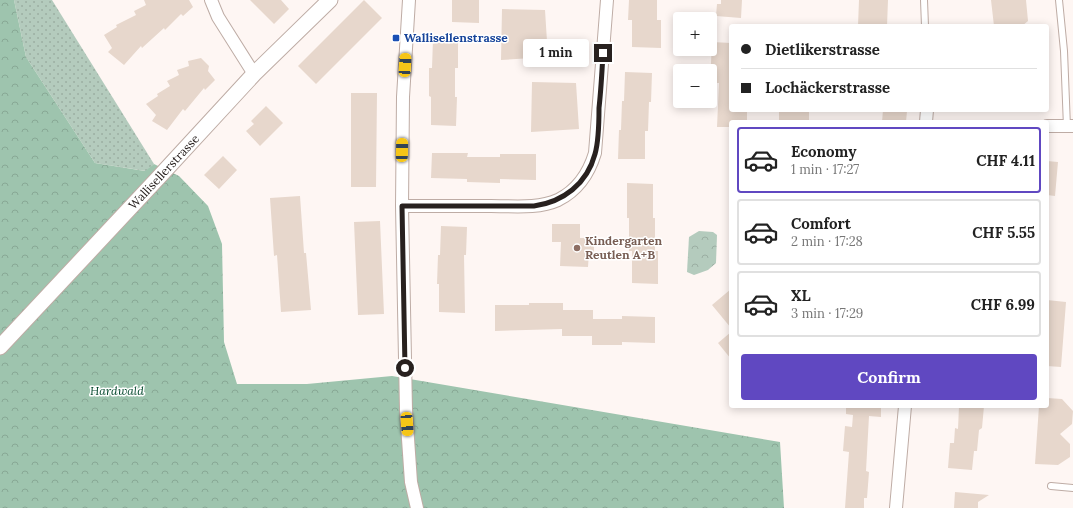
<!DOCTYPE html>
<meta charset="utf-8">
<style>
:root{--surface:#fff;--page:#f6f6f6;--text:#222;--muted:#767676;--line:#e0e0e0;--accent:#6048c1}
body{margin:0;font-family:Lora,serif;background:var(--page);color:var(--text);height:100vh;display:flex;flex-direction:column;font-size:15px;white-space:nowrap}
*{box-sizing:border-box;margin:0}
p{font-size:13px;color:var(--muted)}
.icon{flex:none;width:22px;height:22px;fill:none;stroke:currentColor;stroke-width:2;stroke-linecap:round;stroke-linejoin:round}
.map{position:relative;flex:1;overflow:hidden}
.drawer{position:absolute;left:729px;top:120px;width:320px;height:288px;display:flex;flex-direction:column;background:var(--surface);border-radius:4px;box-shadow:0 2px 10px #0003}
.drawer>*{flex:none}
.banner{position:absolute;left:729px;top:24px;width:320px;height:88px;border-radius:4px;box-shadow:0 2px 10px #0003;display:grid;align-content:center;height:88px;padding:0 12px;background:var(--surface)}
.controls{position:absolute;left:673px;top:12px;display:grid;gap:8px}
.controls a{display:grid;place-items:center;width:44px;height:44px;border-radius:4px;background:var(--surface);box-shadow:0 2px 10px #0003;font-size:20px}
.end{position:absolute;width:18px;height:18px;margin:-9px;border:5px solid #28211f;background:#fff;box-shadow:0 0 0 2px #fff}
.from{border-radius:50%}
.bubble{position:absolute;height:28px;border-radius:4px;background:var(--surface);box-shadow:0 2px 10px #0003;font-size:13px;font-weight:700;line-height:28px;text-align:center}
.car{position:absolute;width:12px;height:24px;margin:-12px -6px;border-radius:5px;box-shadow:0 0 3px 1px #0007;background:linear-gradient(#f5c518 24%,#345 0 40%,#f5c518 0 76%,#345 0 86%,#f5c518 0)}
.banner b{display:flex;align-items:center;gap:14px;height:38px;font-size:15px}
.banner b+b{border-top:1px solid var(--line)}
.banner i{width:10px;height:10px;background:var(--text)}
ul{padding:7px 0 0;list-style:none}
li{display:flex;align-items:center;gap:12px;height:66px;margin:0 8px 6px;padding:0 4px;border:2px solid var(--line);border-radius:4px}
li div{flex:1}
li b{display:block;font-size:15px}
li em{font-style:normal;font-weight:700}
li.active{border-color:var(--accent)}
li>.icon{width:36px;height:36px;stroke-width:1.5}
.primary-button{display:flex;gap:8px;margin-top:auto;padding:8px 12px}
.primary-button a{flex:1;height:46px;border-radius:4px;background:var(--accent);color:#fff;font-size:16px;font-weight:700;line-height:46px;text-align:center}
.map>svg:first-child{display:block}
.grass{fill:url(#grass-dots)}
.forest{fill:url(#forest-crowns)}
.park{fill:url(#park-crowns)}
.building{fill:#e7d7cc}
.lines{fill:none;stroke-linecap:round;stroke-linejoin:round}
.service-casing{stroke:#beaca5;stroke-width:8}
.minor-casing{stroke:#beaca5;stroke-width:14}
.tertiary-casing{stroke:#beaca5;stroke-width:17}
.service{stroke:#fff;stroke-width:6}
.minor{stroke:#fff;stroke-width:12}
.tertiary{stroke:#fff;stroke-width:15}
.route{stroke:#28211f;stroke-width:5}
.transit-dot{fill:#1a4fb4;stroke:#fff;stroke-width:1.5}
.education-dot{fill:#8d6e63;stroke:#fff;stroke-width:1.5}
.labels{text-anchor:middle;stroke-width:3;stroke-linejoin:round;paint-order:stroke}
.transit-label{font-size:12px;font-weight:bold;fill:#164399;stroke:#fff;text-anchor:start}
.street-label{font-size:12px;fill:#28211f;stroke:#fff}
.education-label{font-size:12px;font-weight:bold;fill:#785e54;stroke:#fff;text-anchor:start}
.park-label{font-size:12px;font-style:italic;fill:#00462a;stroke:#fff}
</style>
<div class="map">
<svg width="1073" height="508" viewBox="0 0 1073 508">
<defs>
<pattern id="grass-dots" width="8" height="8" patternUnits="userSpaceOnUse"><rect width="8" height="8" fill="#b4cbbd"/><path d="M2 2h.1M6 6h.1" fill="none" stroke="#9baea2" stroke-width="1.8" stroke-linecap="round"/></pattern>
<pattern id="forest-crowns" width="20" height="18" patternUnits="userSpaceOnUse"><rect width="20" height="18" fill="#9ec4ae"/><path d="M2 6a3 3 0 1 1 6 0M12 15a3 3 0 1 1 6 0" fill="none" stroke="#88a895"/></pattern>
<pattern id="park-crowns" width="20" height="18" patternUnits="userSpaceOnUse"><rect width="20" height="18" fill="#b4cbbd"/><path d="M2 6a3 3 0 1 1 6 0M12 15a3 3 0 1 1 6 0" fill="none" stroke="#9baea2"/></pattern>
</defs>
<rect width="100%" height="100%" fill="#fef6f3"/>
<path class="grass" d="M14 0H52L154 164 146 171 95 163 26 57Z"/>
<path class="forest" d="M0 0H14L26 57 95 163 145 171 154 164 179 176 208 206 222 244 224 342 237 384H307L392 376 780 442 784 508H0Z"/>
<path class="park" d="M699 231 713 232 717 235 716 263 708 270 694 275 687 272 689 237Z"/>
<path class="building" d="M144 0H189L193 7 183 16 181 14 165 30 164 28 142 48 141 46 124 65 108 52 112 48 104 35 117 27 116 25 136 15 134 11 146 5Z
M250 0H281L289 9 274 24Z
M364 0 382 18 316 84 298 66Z
M452 0H479V23L452 22Z
M629 0H657V20H661V48L632 47V20H628Z
M721 0H742L741 18 716 16 717 4H721Z
M859 0H888L887 26H858Z
M991 0H1026L1028 21 1022 26H994Z
M502 9 545 10 548 57 501 60Z
M433 39 458 40V68H455V97H457L456 126 431 125V97L429 96V68H432Z
M712 42 731 43V110H747V122H731V127H717L719 83H710Z
M201 58 209 66 208 71 215 80 205 90 204 88 185 111 183 109 167 130 152 121 156 115 146 104 158 96 157 94 170 86 167 81 179 75 177 70 189 66 188 61Z
M625 72 652 73 651 102H649L648 131H645V159H618L619 130H621L622 101H624Z
M532 82 576 83 579 129 531 132Z
M351 93H377L376 187H351Z
M266 106 283 123 260 146 246 131 254 124 251 121Z
M779 110H809V122H779Z
M883 110 907 111 906 122H882Z
M432 153H468L467 157H500V154H536V180L500 179V183L467 182V179L431 178Z
M223 156 237 170 219 189 204 175Z
M1047 161 1058 162 1055 196 1047 195Z
M627 183 653 184V218H655V251H658V284L632 283V251H629V218H627Z
M300 196 304 253H306L311 310 281 312 277 255 274 256 270 198Z
M380 221 384 314 358 315 354 222Z
M552 224H580V238H594V253H589L588 267 560 266 561 242H552Z
M441 226 467 227 466 255H464L465 313 439 312V284H437L438 255H440Z
M731 289V328L712 305Z
M1047 300 1066 302 1061 367 1047 366Z
M529 303H563V310H593V319H622V316L655 317V343L622 342V345H592V336H562V329L495 331V305H529Z
M731 332V359L718 343Z
M1047 398 1062 399 1073 411 1072 424 1060 434 1070 444V457L1058 465 1035 464 1039 406H1047Z
M846 406H881V417L869 416 866 471 869 472 867 498H864V508H845L849 452 843 451 845 426 852 427 853 415 846 414Z
M959 406H984L982 428 979 430 977 451H974L972 470 948 468 950 443H954L955 428 958 429Z
M955 492 989 495 978 502V508H954Z"/>
<g class="lines">
<g class="service-casing">
<path id="service" d="M924 0 925 26
M1059 0 1064 51 1067 127
M1051 486 1073 488"/>
</g>
<g class="minor-casing">
<path id="minor" d="M211 0 218 17 254 74
M409 0 403 97 402 206 406 410 411 482 417 508
M926 122 927 110
M1047 126H1073
M402 206C431 206 461 206 491 206 513 206 538 209 558 200 578 190 589 173 595 153L607 0
M896 508 905 406"/>
</g>
<g class="tertiary-casing">
<path id="tertiary" d="M0 347 159 177 254 74 330 0"/>
</g>
<use href="#service" class="service"/>
<use href="#minor" class="minor"/>
<use href="#tertiary" class="tertiary"/>
</g>
<g class="lines">
<path class="route" d="M405 368 402 206H534C563 202 587 184 595 154 599 140 599 123 599 108 601 90 602 72 603 53"/>
</g>
<rect class="transit-dot" x="392" y="34" width="8" height="8" rx="2"/>
<circle class="education-dot" cx="577" cy="248" r="4"/>
<g class="labels">
<g class="transit-label">
<text x="404" y="42">Wallisellenstrasse</text>
</g>
<g class="street-label">
<text transform="translate(164 172) rotate(-47)" y="4">Wallisellerstrasse</text>
</g>
<g class="education-label">
<text x="585" y="245">Kindergarten<tspan x="585" dy="14">Reutlen A+B</tspan></text>
</g>
<g class="park-label">
<text x="117" y="395">Hardwald</text>
</g>
</g>
</svg>
<div class="controls">
<a>+</a>
<a>−</a>
</div>
<i class="end from" style="left:405px;top:368px"></i>
<i class="end" style="left:603px;top:53px"></i>
<div class="bubble" style="left:523px;top:39px;width:66px">1 min</div>
<i class="car" style="left:405px;top:65px;rotate:3deg"></i>
<i class="car" style="left:402px;top:150px;rotate:1deg"></i>
<i class="car" style="left:407px;top:424px;rotate:176deg"></i>
<div class="banner">
<b><i class="from"></i>Dietlikerstrasse</b>
<b><i></i>Lochäckerstrasse</b>
</div>
<section class="drawer">
<ul>
<li class="active"><svg class="icon" aria-label="car" viewBox="0 0 24 24"><path d="M5 17H2v-5l4-1 3-4h7l3 4 3 1v5h-3M9 17h6M6 11h13"/><circle cx="7" cy="17" r="2"/><circle cx="17" cy="17" r="2"/></svg><div><b>Economy</b><p>1 min · 17:27</p></div><em>CHF 4.11</em></li>
<li><svg class="icon" aria-label="car" viewBox="0 0 24 24"><path d="M5 17H2v-5l4-1 3-4h7l3 4 3 1v5h-3M9 17h6M6 11h13"/><circle cx="7" cy="17" r="2"/><circle cx="17" cy="17" r="2"/></svg><div><b>Comfort</b><p>2 min · 17:28</p></div><em>CHF 5.55</em></li>
<li><svg class="icon" aria-label="car" viewBox="0 0 24 24"><path d="M5 17H2v-5l4-1 3-4h7l3 4 3 1v5h-3M9 17h6M6 11h13"/><circle cx="7" cy="17" r="2"/><circle cx="17" cy="17" r="2"/></svg><div><b>XL</b><p>3 min · 17:29</p></div><em>CHF 6.99</em></li>
</ul>
<div class="primary-button"><a>Confirm</a></div>
</section>
</div>
